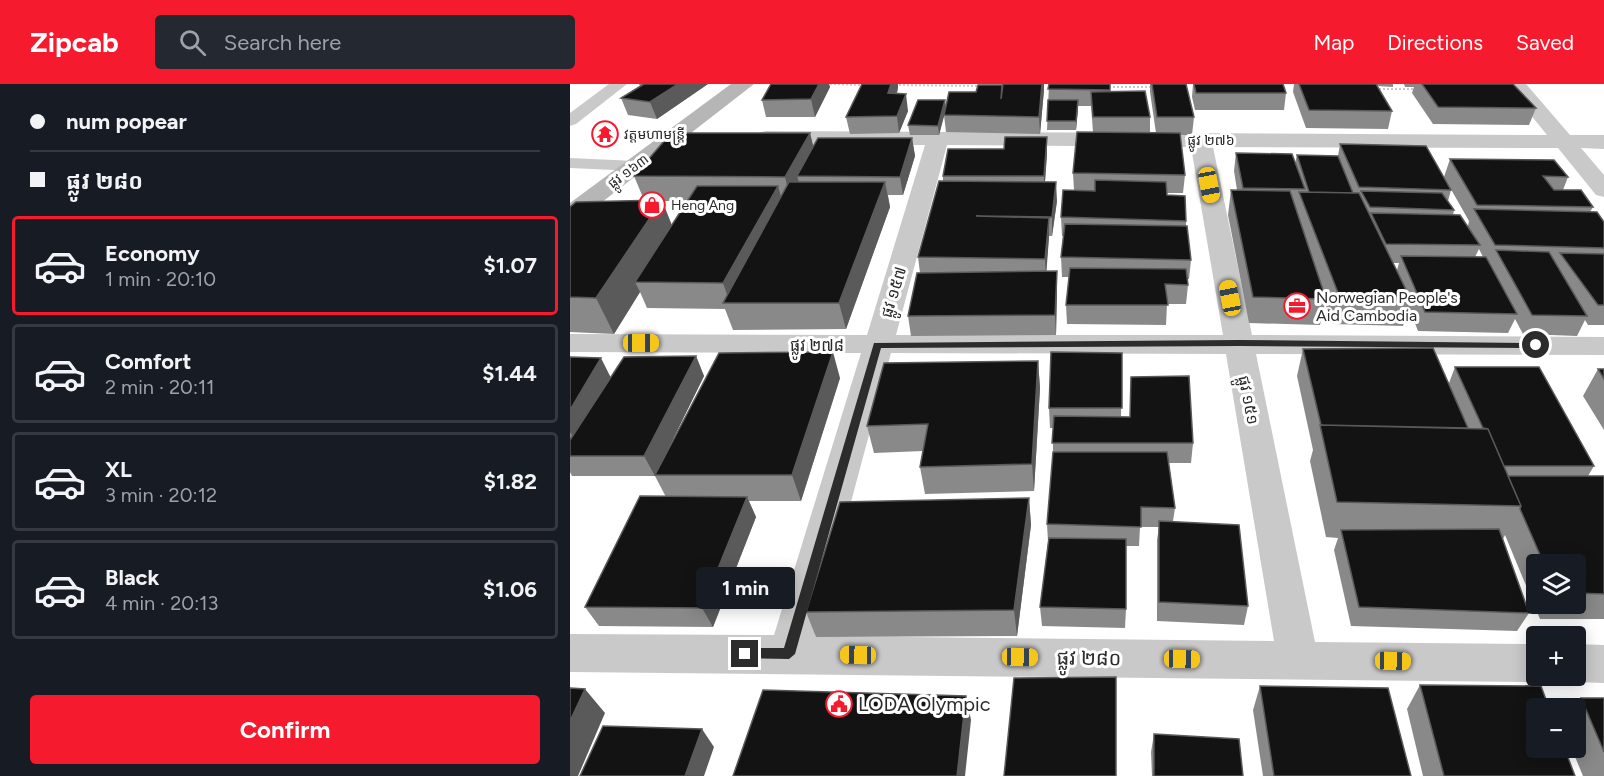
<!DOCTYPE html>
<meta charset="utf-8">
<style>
:root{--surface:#171b24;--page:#242831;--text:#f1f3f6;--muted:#9ea1a6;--line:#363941;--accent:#f61a2e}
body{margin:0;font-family:Figtree,"Noto Sans Khmer",sans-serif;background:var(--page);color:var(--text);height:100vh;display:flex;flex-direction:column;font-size:22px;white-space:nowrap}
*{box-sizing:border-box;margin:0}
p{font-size:20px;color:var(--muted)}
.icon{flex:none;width:33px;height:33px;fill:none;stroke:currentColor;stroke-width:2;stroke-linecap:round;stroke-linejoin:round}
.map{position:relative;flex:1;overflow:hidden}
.drawer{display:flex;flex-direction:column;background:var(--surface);width:570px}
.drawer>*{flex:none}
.top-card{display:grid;align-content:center;height:132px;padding:0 30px;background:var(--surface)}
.fabs{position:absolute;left:956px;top:470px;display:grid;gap:12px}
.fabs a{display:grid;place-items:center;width:60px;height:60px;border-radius:6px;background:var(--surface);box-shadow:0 3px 15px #0003;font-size:30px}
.end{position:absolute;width:27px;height:27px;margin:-14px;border:8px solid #2c2c2c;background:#fff;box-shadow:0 0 0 3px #fff}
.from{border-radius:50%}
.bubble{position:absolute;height:42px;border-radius:6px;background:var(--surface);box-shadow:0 3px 15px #0003;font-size:20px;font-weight:700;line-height:42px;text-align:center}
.car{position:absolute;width:18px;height:36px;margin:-18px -9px;border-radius:8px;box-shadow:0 0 4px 2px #0007;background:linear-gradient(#f5c518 24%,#345 0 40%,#f5c518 0 76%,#345 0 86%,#f5c518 0)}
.top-card b{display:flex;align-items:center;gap:21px;height:57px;font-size:22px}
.top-card b+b{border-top:2px solid var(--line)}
.top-card i{width:15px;height:15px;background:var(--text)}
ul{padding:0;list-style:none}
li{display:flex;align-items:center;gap:18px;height:99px;margin:0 12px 9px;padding:0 18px;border:3px solid var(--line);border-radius:6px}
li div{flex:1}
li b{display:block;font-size:22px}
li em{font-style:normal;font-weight:700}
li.current{border-color:var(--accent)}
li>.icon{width:54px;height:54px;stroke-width:1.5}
.action{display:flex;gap:12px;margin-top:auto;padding:12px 30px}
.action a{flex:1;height:69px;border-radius:6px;background:var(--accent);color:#fff;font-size:24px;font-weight:700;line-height:69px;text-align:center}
header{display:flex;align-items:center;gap:36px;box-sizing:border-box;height:84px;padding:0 30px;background:var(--accent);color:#fff}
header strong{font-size:28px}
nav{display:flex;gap:33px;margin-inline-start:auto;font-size:21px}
.search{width:420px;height:54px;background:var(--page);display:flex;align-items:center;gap:15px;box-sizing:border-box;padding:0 21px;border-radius:6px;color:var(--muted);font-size:22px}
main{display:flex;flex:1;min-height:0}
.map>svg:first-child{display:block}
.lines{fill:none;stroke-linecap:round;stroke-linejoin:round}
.path{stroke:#c9c9c9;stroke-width:2;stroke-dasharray:2 2;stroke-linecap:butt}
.lane{fill:#c9c9c9;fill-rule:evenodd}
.street{fill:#c9c9c9;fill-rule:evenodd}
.secondary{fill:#b6b6b6;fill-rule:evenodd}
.wall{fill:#898989;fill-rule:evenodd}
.shaded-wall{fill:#5a5a5a}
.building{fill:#131313;stroke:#5a5a5a;stroke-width:1.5}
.route{fill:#2c2c2c}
.labels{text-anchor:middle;stroke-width:6;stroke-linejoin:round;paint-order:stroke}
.far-poi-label{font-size:14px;fill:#2c2c2c;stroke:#fff;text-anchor:start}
.far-street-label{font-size:14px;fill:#2c2c2c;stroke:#fff}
.street-label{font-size:16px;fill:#2c2c2c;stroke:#fff}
.poi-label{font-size:16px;fill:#2c2c2c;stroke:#fff;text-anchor:start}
.near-street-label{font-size:20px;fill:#2c2c2c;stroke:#fff}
.near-poi-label{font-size:20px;fill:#2c2c2c;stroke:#fff;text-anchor:start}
</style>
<header>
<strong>Zipcab</strong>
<div class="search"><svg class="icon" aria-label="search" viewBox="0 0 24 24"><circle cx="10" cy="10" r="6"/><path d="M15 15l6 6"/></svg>Search here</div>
<nav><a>Map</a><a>Directions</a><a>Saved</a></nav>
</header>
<main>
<section class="drawer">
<div class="top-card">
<b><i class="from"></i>num popear</b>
<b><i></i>ផ្លូវ ២៨០</b>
</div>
<ul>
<li class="current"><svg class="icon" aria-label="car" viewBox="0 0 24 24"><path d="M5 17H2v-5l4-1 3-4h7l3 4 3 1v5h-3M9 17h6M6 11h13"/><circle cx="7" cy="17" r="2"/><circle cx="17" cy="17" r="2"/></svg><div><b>Economy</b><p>1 min · 20:10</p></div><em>$1.07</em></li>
<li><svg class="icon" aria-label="car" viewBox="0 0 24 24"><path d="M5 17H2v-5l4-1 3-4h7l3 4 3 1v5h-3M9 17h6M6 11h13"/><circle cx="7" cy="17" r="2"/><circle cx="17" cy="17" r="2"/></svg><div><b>Comfort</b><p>2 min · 20:11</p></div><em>$1.44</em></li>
<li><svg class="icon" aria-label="car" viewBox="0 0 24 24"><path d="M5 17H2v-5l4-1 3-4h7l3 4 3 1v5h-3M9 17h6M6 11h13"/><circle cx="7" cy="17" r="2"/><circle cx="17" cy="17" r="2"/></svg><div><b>XL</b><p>3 min · 20:12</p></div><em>$1.82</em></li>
<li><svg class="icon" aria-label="car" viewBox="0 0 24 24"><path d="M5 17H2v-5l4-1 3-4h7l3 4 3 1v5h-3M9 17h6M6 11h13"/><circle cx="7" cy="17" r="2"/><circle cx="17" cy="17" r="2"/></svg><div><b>Black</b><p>4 min · 20:13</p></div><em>$1.06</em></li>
</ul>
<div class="action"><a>Confirm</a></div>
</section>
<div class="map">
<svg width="1034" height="692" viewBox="0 0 1034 692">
<rect width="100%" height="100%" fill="#fff"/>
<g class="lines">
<path class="path" d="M256 0 294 1
M325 1 411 2
M535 3H585
M805 5H846"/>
<path class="lane" d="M39 0H57L6 40 0 42V29Z
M0 74 66 77 72 78 75 82 72 86 66 87 0 84Z"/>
<path class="street" d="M936 0H956L1000 51H1034V65L1011 64 1034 91V113L1026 111 988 64 643 63 682 251 1034 253V271L686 270 745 558 966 560V591L981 592 966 598 0 588V550L204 551 291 269 0 268V250L297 251 355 61H196L188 59 185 54 188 49 196 47 977 51ZM377 61 621 63 653 251H326ZM321 269 656 270 704 557 245 552Z
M1005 560 1034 561V599L1005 598 990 592 1005 591Z"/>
<path class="secondary" d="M161 0H184L9 136 0 138V119Z"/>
</g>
<path class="wall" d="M69 0H138L87 35 58 31 51 14 70 2Z
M201 0H259L260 3 245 33H196L192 16Z
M479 0H557H540V8L580 33V49H586L580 8V0H616L624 33 622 51H610L615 91 613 109H597V111L616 137V142L621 176 619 195H617L618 201 616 220H597L596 241 497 240 496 221 499 193H492L491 173 493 152H492L491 133 504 106 503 89 523 48 521 22H508L506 46H477Z
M623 0H713L716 9 714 26H625L622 13Z
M724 0H823V3L807 2 822 27 818 45 736 44 723 8Z
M834 0H943L966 24 959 41 863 40 842 9 844 3H835Z
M432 1V7L474 6 470 50 376 48 374 31 369 51H340L338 41 375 16 376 25 406 8Z
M328 4 327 10 338 27 329 49 280 50 276 33Z
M240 49 243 63 342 54 345 72 333 111H318L320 123 276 245 163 246 155 225 77 224 70 208 44 250 0 248V123L74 116 64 92ZM92 117H117L102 141Z
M477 53V70L475 98 487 117 482 152H479L476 187 487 206 486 251 341 252 338 232 350 189 348 173 373 97V92L434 65Z
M770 60 881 106 878 117 884 126 883 131 898 142 899 137 874 93 880 75 998 93 993 106 1023 123 1020 128 1034 138V241H1018L1015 236 1007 252 953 250 945 235 938 249 848 247 839 224 833 242 763 240 755 219 750 241 679 239 658 131 661 106H667L664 87 666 69 725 80 727 71 768 72ZM909 165 913 173H905ZM823 179H829L827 186Z
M733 265 879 299 885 283 1024 382 1018 392H1034V535H970L935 451 933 455 959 529 947 547 781 542 764 466 768 454 756 453 740 377 743 366 727 292ZM966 480H1005V519H966Z
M552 269 551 333 623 359 621 379H599L605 424 603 437 678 522 674 541 587 537V456L589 443H570L569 462H556V525L555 544 472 542 470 523 478 458 477 440 483 372V344H480L479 324Z
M126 272 134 292 96 369 270 294 231 417H179L186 433 143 543 29 542 15 523 96 413 85 392H2L0 388V273L41 293Z
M468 277 470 304 464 407 355 410 350 383 353 367 304 369 297 342Z
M1028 285H1034V346L1013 312Z
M459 414 461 441 447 552 246 553 236 528Z
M850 601 1005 692H853L837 625Z
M690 602 841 692H693L683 626Z
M1011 614H1034V692H1013L1001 663H1005V624H1002Z
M584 650 673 692H582L581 668Z"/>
<path class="shaded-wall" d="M108 0H138L87 35 80 18Z
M249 0H259L260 3 245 33 241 15Z
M321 0H328V4L321 27 318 9Z
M472 0H474V6L470 50 469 33Z
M336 10 338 27 329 49 327 32Z
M375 16 376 25 369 51 368 42Z
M508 16V26L506 46V37Z
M240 49 246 73 227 92 230 102 221 118 215 93Z
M477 53V70L474 110V92Z
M342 54 345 72 333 111 330 93Z
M315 98 320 123 276 245 269 219Z
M486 98 487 117 482 152V133Z
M208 102 215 127 160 219 153 199Z
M92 116 105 150 65 198 70 208 44 250 26 214Z
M479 134V153L476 194 475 175Z
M487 187V206L486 251 485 231Z
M263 268 270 294 231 417 222 391Z
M126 272 134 292 85 392 74 372Z
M31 274 41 294 6 358 0 348V326Z
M468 277 470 304 464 407 462 380Z
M177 413 186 433 143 543 132 524Z
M459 414 461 441 447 552 444 526Z
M15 605 35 629 8 692H0V637Z
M396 612 401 636 395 692H387Z
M132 645 144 663 134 692H115Z"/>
<path class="building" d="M74 0H108L80 18 51 14Z
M201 0H249L241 15 192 16Z
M292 0H321L318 9 336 10 327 32 276 33Z
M433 0H472L469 33 374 31 379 8H406L408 1H432L431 15Z
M479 0H540V6L478 5Z
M582 0H616L624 33H587Z
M624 0H713L716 9H626Z
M729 0H806L822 27 739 26Z
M852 0H943L966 24 868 23Z
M575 7 580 33H523L521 8Z
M348 16H375L368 42 338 41Z
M478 16H508L506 37H477Z
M507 48 610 49 615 91 503 89Z
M101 49H240L215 93 64 92Z
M435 53H477L474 92H373L378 65H434Z
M248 54H342L330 93 227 92Z
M770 60 856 62 881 106 789 103Z
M666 69 722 70 735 105 673 104Z
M727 71 768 72 783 109 739 108Z
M880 75 984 76 998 93 973 92 984 106H1011L1023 123 907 121Z
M525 96 596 98 597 111 615 112 616 137 491 133 493 106 525 107Z
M369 97 486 98 482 133 406 132 479 134 475 175 348 173Z
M219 98H315L269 219H153Z
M127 102H208L153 199 65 198Z
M661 106 720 107 756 215 683 213Z
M791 107 872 109 884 126 800 123Z
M729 108 789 109 841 216 770 214Z
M92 116 26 214 0 213V123L6 118Z
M904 125 1027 128 1034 138V164L925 161Z
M801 129 890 131 910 161 816 160Z
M495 140 617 142 621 176 491 173Z
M926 166 979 168 1017 232 962 231Z
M990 169 1034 170V221H1028Z
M831 172 916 173 947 230 855 228Z
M500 184 616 185 618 201 595 200 598 221H496Z
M487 187 485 231 338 232 347 189Z
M863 264 898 344 751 341 733 265Z
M263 268 222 391H85L149 269Z
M481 268 552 269V324H479Z
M126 272 74 372H0V356L54 273Z
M0 273 31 274 0 326Z
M468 277 462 380 350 383 358 340 297 342 314 279Z
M885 283H969L1024 382H934L918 345 913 344Z
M1028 285H1034V295Z
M619 292 623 359H482L484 332 560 333 561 293Z
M750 341 918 345 951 422 767 418Z
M483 368H597L605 424 571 423V443L477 440Z
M938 392H1034V510L1005 509V480H974L950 425 951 422Z
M70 412 177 413 132 524 15 523Z
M459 414 444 526 236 528 270 418Z
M589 437 669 441 678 522 589 518Z
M929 445 959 529 789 523 771 446Z
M479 454 556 455V525L470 523Z
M546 593V692H434L444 594Z
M850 601 971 602 979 624H966V663H994L1005 692H874Z
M690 602 818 604 841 692H704Z
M0 604 15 605 0 637Z
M193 606 396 612 387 692H163Z
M1011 614H1034V668Z
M33 642 132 645 115 692H10Z
M584 650 669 655 673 692H584Z"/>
<path class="route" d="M669 256 966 259 970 261 966 264 669 262 311 264 225 570 219 575 171 574 169 570 175 564H214L304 259Z"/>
<defs>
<g id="temple-ring" transform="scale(1.35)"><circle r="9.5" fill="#fff" stroke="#f61a2e" stroke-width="1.5"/><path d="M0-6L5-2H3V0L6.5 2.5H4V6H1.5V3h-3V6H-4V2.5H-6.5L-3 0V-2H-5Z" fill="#f61a2e"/></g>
<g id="shop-ring" transform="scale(1.35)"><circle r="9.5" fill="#fff" stroke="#f61a2e" stroke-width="1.5"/><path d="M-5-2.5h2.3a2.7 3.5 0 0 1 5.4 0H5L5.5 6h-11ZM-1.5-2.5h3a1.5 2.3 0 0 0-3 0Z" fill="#f61a2e"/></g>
<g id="office-ring" transform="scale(1.35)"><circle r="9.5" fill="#fff" stroke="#f61a2e" stroke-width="1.5"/><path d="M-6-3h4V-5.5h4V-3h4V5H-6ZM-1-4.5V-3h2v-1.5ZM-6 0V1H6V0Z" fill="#f61a2e"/></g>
<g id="civic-ring" transform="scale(1.35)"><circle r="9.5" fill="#fff" stroke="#f61a2e" stroke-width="1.5"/><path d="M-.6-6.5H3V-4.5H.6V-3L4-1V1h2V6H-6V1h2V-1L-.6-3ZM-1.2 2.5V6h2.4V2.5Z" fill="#f61a2e"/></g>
</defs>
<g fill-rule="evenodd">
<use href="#temple-ring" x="35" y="50"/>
<use href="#shop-ring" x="82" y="121"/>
<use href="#office-ring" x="727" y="222"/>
<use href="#civic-ring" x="269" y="620"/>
</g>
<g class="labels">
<g class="far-poi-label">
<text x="54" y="55">វត្តមហាមន្រ្តី</text>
<text x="101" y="126">Heng Ang</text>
</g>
<g class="far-street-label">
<text x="641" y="61">ផ្លូវ ២៧៦</text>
<text transform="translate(58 87) rotate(-37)" y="5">ផ្លូវ ១៦៣</text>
</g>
<g class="street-label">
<text transform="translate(323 208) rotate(-73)" y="6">ផ្លូវ ១៥៧</text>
<text x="247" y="267">ផ្លូវ ២៧៨</text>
<text transform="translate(679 316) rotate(79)" y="6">ផ្លូវ ១៥១</text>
</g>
<g class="poi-label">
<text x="746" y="219">Norwegian People's<tspan x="746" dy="18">Aid Cambodia</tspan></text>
</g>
<g class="near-street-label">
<text transform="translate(519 574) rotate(1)" y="7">ផ្លូវ ២៨០</text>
</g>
<g class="near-poi-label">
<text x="288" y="627">LODA Olympic</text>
</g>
</g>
</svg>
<div class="fabs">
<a><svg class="icon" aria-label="layers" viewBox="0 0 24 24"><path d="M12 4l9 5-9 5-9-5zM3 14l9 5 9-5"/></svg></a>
<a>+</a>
<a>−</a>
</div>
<i class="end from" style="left:966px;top:261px"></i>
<i class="end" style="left:175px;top:570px"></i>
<div class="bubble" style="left:126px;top:483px;width:99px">1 min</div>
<i class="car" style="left:639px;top:101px;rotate:169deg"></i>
<i class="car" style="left:660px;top:214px;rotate:349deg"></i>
<i class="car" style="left:71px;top:259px;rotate:90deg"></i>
<i class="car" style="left:288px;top:571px;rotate:271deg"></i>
<i class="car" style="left:450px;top:573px;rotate:91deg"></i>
<i class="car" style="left:612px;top:575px;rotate:91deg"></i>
<i class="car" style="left:823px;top:577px;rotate:91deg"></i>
</div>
</main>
